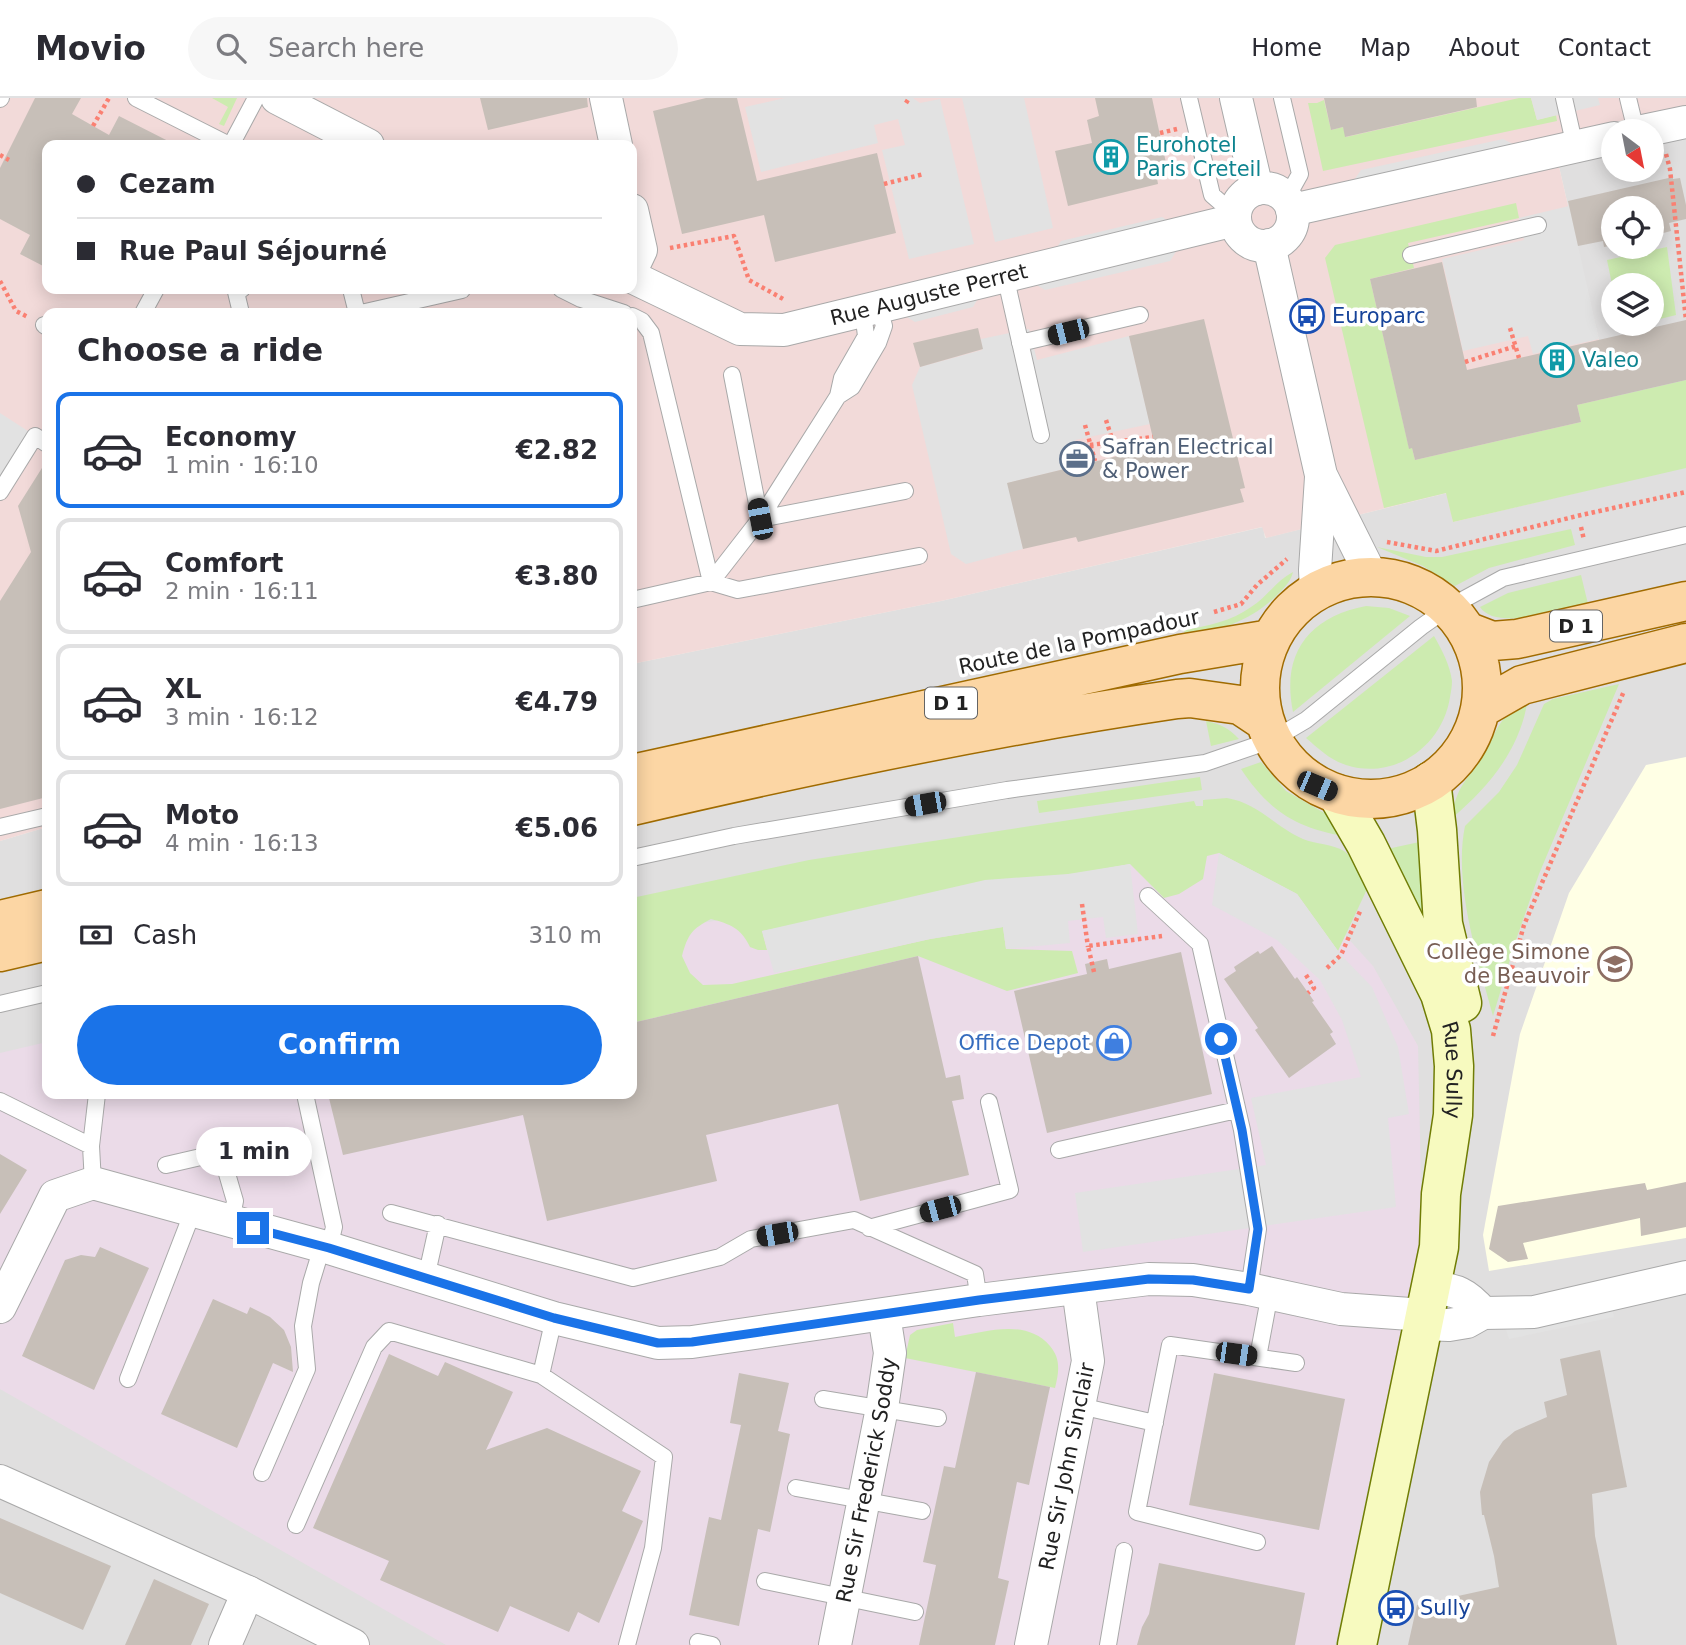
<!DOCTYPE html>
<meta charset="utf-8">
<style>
:root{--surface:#fff;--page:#f7f7f7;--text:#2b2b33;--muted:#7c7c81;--line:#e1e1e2;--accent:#1a73e8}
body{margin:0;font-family:"DejaVu Sans",sans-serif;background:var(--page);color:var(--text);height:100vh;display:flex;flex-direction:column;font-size:26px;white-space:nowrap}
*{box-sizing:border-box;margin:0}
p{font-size:23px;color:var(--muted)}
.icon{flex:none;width:38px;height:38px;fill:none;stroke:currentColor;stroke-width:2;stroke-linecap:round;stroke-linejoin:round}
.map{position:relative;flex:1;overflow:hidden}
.sheet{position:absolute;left:42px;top:210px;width:595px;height:791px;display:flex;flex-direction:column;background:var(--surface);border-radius:14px;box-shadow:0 4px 18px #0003}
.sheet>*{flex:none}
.guide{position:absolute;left:42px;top:42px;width:595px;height:154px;border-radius:14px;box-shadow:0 4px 18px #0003;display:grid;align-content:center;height:154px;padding:0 35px;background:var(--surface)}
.needle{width:46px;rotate:148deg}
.buttons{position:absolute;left:1601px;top:21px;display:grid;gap:14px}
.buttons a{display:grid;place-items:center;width:63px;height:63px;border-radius:50%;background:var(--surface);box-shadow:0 4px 18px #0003;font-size:35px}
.end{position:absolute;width:32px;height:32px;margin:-16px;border:9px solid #1a73e8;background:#fff;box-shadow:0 0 0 4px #fff}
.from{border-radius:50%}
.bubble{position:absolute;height:49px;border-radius:24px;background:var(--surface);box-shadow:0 4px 18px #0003;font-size:23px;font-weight:700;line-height:49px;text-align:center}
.car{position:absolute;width:21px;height:42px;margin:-21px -10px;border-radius:9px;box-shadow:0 0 5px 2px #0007;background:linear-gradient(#222 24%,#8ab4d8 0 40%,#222 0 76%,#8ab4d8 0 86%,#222 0)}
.guide b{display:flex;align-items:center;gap:24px;height:66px;font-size:26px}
.guide b+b{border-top:2px solid var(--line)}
.guide i{width:18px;height:18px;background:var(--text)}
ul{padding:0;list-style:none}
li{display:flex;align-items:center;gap:21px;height:116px;margin:0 14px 10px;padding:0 21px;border:4px solid var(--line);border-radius:14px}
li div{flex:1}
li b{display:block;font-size:26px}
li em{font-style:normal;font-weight:700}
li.selected{border-color:var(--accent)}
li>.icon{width:63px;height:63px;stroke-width:1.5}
h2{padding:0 35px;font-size:32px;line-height:84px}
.pay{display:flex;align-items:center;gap:18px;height:77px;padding:0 35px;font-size:26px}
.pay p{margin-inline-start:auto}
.cta{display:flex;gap:14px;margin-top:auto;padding:14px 35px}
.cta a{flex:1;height:80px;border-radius:42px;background:var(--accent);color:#fff;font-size:28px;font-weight:700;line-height:80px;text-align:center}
header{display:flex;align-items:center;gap:42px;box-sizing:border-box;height:98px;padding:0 35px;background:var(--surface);border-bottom:2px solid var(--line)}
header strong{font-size:33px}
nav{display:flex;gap:38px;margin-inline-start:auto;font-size:24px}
.search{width:490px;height:63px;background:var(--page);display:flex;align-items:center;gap:18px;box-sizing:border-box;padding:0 24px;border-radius:38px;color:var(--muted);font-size:26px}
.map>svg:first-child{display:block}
.residential{fill:#e0dfdf;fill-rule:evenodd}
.commercial{fill:#f2dad9;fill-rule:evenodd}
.industrial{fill:#ebdbe8}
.education{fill:#ffffe5}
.grass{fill:#cdebb0}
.parking{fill:#e2e2e2}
.building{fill:#c7bfb8}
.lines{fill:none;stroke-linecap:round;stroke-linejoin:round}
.lane-casing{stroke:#a9a9a9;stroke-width:18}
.street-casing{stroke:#a9a9a9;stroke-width:34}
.secondary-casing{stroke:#707d05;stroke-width:41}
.primary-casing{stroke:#a06b00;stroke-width:41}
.path{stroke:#fa8072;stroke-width:4.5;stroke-dasharray:3.5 3.5;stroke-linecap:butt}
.lane{stroke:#fff;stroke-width:16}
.street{stroke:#fff;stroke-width:32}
.secondary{stroke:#f7fabf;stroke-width:38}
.primary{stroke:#fcd6a4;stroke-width:38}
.route{stroke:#1a73e8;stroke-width:9}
.labels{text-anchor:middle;stroke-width:7;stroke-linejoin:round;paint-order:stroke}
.shield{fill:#fff;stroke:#646464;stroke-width:2}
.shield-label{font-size:19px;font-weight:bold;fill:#222}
.culture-label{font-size:21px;fill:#0d838f;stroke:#fff;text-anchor:start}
.street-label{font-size:21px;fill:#222;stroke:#fff}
.transit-label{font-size:21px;fill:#164399;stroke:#fff;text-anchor:start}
.service-label{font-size:21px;fill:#4e5e75;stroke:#fff;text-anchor:start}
.education-label{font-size:21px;fill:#785e54;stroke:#fff;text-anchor:end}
.shop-label{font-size:21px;fill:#366cbe;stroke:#fff;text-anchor:end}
</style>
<header>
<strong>Movio</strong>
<div class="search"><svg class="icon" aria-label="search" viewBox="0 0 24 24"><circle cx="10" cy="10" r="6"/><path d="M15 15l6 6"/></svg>Search here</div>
<nav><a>Home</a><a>Map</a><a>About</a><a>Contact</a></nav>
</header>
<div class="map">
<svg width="1686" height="1547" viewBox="0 0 1686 1547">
<rect width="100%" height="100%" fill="#f2efe9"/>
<path class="residential" d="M1686 8V1547H0V743L47 729V996H632V566L941 503 1263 429 1265 440 1447 395 1453 424 1631 382 1552 38ZM1614 33H1652V72H1614ZM1614 110H1652V149H1614ZM1614 187H1652V226H1614Z"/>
<path class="commercial" d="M0 0H1686V8L1552 38 1631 382 1453 424 1446 395 1266 440 1262 429 941 503 632 566V215H47V729L0 743ZM47 47H632V191H47Z"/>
<path class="industrial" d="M1205 751 1240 755 1305 793 1373 868 1418 948 1422 1133 1335 1547H446L0 1291V955L47 944V996H632V835Z"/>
<path class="education" d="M1686 659V1140L1489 1173 1483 1137 1520 936 1569 795 1646 667Z"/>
<path class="grass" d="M212 0H237L224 28 219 26 228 9Z
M1519 0H1531L1537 22 1556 17 1557 23 1323 73 1308 5H1317L1324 2 1331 32 1343 29 1346 39Z
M1516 105 1519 120 1408 145 1414 170 1370 181 1409 350H1412L1415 362 1581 324 1577 307 1686 282V370L1453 424 1446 395 1384 410 1325 160 1335 147Z
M1667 149 1676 217 1652 223V187H1614L1613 191 1607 162Z
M1571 431 1575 447 1489 470 1455 488 1423 468 1377 449 1426 459H1442Z
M1293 474C1291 483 1285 489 1278 496 1252 523 1221 531 1186 541L1184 532C1207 528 1232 523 1251 509 1267 499 1276 483 1293 474Z
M1581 477 1588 506C1564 511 1496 534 1480 509L1508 495Z
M1366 508 1389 510 1410 518 1293 614C1281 555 1309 519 1366 508Z
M1434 538C1442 552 1450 567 1452 583 1452 588 1451 594 1450 599 1443 647 1395 683 1346 667 1330 662 1319 651 1306 640Z
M1619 586 1539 776 1516 842 1493 918C1478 862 1453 785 1465 728L1499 694 1517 667 1544 606 1553 601Z
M1528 600C1521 650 1490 688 1452 720 1456 687 1468 682 1484 656 1490 647 1493 636 1500 626 1507 615 1517 607 1528 600Z
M1206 623C1220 626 1229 630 1239 641L1211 648Z
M1261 664 1286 693 1340 724 1351 739C1300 732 1270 715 1241 671Z
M1200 679 1202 692 1039 715 1037 703Z
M1227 700C1258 705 1274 728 1303 741 1315 746 1333 746 1344 753 1356 761 1361 777 1368 789L1338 853 1297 796 1219 755 1207 758 1203 781 1179 796 1164 800 1130 766 762 833 767 852H758L750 849C741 830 730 826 711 821 692 831 688 836 682 858L690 875 703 887 732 886 930 841 1003 829 1006 851 1072 853 1078 875 1007 893 918 858 632 925V800L809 762 1194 703 1196 708H1203V702Z
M1424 743 1433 848 1378 753Z
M953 1225 955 1239C986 1234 1026 1220 1050 1248 1061 1261 1059 1274 1055 1290L905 1260 910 1237 917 1232Z"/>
<path class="parking" d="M785 0H913L920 5 940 1 974 146 909 161 882 52 905 47 898 21 874 27 878 45 761 74 745 9Z
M962 0H1024L1053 130 995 144Z
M1531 0H1598L1600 7 1537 22Z
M1503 41 1513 46 1354 82 1361 72Z
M1569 108 1599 241 1533 256 1528 238 1463 253 1442 161 1524 142 1519 120Z
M1162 119 1170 124 1056 151 1061 143Z
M1177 152 1170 163 1045 192 1035 186Z
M980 197 973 209 915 224 902 216Z
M1029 231 1037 262 1129 238 1150 326 1075 342 1081 367 1008 385 1023 451 966 466 951 456 912 287 920 269 982 252 981 241Z
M0 315 31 335 0 381Z
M1219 755 1297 796 1341 857 1372 889 1398 949 1409 1016 1388 1020 1396 1109 1083 1154 1075 1095 1266 1067 1251 1000 1361 979 1342 922 1320 882 1277 842 1212 807Z
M1130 766 1138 836 1106 840 1103 819 1068 823 1070 845 1006 851 1003 829 930 841 774 875 762 833 985 782 1068 776Z
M1612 1209 1614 1219 1509 1241 1506 1231Z"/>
<path class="building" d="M35 0H81L72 16 109 37 119 18 176 47H47V170L20 156 30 137 0 121V70Z
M480 0H587L588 9 488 32Z
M706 0H737L757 83 877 55 896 135 775 164 764 117 682 136 653 13Z
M1095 0H1152L1166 65 1155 69 1158 86 1068 108 1055 53 1092 45 1087 22 1099 18Z
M1324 0H1476L1477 9 1345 39 1343 29 1331 32Z
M1673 79V81L1680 80 1686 107V121L1669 125 1671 133 1652 138V110H1614V147L1604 149 1603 143 1578 148 1568 103Z
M1442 164 1467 272 1686 222V282L1577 307 1581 324 1415 362 1412 350 1409 351 1370 181Z
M1204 221 1245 390 1240 391 1244 404 1078 444 1076 439 1023 451 1007 385 1155 349 1129 238Z
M978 230 983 251 920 269 913 245Z
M47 362V699L0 711V503L31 454 18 408Z
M1272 848 1295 881 1297 879 1314 903 1312 904 1333 934 1330 936 1336 946 1289 980 1255 932 1258 930 1224 881 1236 873 1234 869 1258 853 1260 856Z
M1181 854 1212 996 1047 1035 1014 893 1087 876 1085 866 1107 861 1109 871Z
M918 858 946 980 960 977 964 1001 952 1003 969 1077 860 1103 838 1006 706 1037 717 1083 547 1123 523 1017 343 1057 328 996H632V925Z
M0 1056 27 1072 0 1116Z
M1686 1084V1129L1641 1138 1640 1120 1523 1145 1528 1161 1508 1164 1489 1151 1498 1108 1645 1085 1647 1092Z
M100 1149 149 1170 94 1292 22 1258 65 1162 81 1157 95 1159Z
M213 1201 247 1216 250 1209 270 1219 284 1232 291 1249 293 1274 273 1265 237 1350 161 1316Z
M1600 1252 1627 1389 1592 1396 1595 1438 1617 1547H1408L1417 1507 1499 1489 1494 1458 1484 1417H1482L1480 1394 1489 1364 1503 1343 1515 1333 1547 1319 1544 1304 1567 1297 1560 1261Z
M389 1256 438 1278 445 1264 513 1294 486 1352 547 1330 641 1373 622 1413 643 1423 599 1525 578 1514 569 1534 510 1508 498 1534 380 1482 389 1463 313 1430Z
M976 1274 1050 1289 1029 1387 1017 1384 998 1480 1009 1483 995 1547H919L936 1467 923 1464 944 1368 955 1370Z
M739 1275 789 1285 778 1333 790 1336 770 1434 758 1431 739 1528 689 1517 709 1419 721 1422 741 1327 730 1325Z
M1214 1275 1345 1301 1319 1432 1189 1407Z
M0 1420 111 1468 83 1532 0 1495Z
M1159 1465 1305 1495 1295 1547H1137L1142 1529 1149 1516Z
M154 1481 209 1506 191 1547H125Z"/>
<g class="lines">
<g class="lane-casing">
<path id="lane" d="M136 0 229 47
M1189 0 1212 97 1235 117
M1282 0 1300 76 1286 101
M1564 0 1575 49
M1628 0 1636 33
M0 1 1 0
M231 47 256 0
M1411 157 1538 127
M1005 177 1041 337
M351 191 357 215
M561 191 581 201 624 215
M143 215 156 191
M241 215 236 194 242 191
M361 215 462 192
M632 218 642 223 651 235 711 484 760 421 838 298 842 280 866 238 863 214
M44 227 47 229
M1020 245 1140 217
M732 277 760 421 905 393
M838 298 852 289 878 245 884 228 879 210
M0 394 35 338 47 346
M632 502 711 484 738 492 919 458
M0 729 47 718
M632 760 734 738 1007 692 1205 665 1272 642 1306 622 1421 529 1448 510 1503 480 1686 437
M1148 798 1200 846 1242 1032 1258 1131 1249 1191
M0 906 47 895
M305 996 334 1129 329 1150
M0 1003 91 1048
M1059 1052 1237 1012
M221 1055 235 1103 231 1123
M166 1067 270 1043
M93 1085 91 1048 97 996
M391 1115 633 1180 720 1159 751 1141 854 1122 975 1176 979 1202
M869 1130 1010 1092 989 1004
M426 1180 438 1126
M1258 1259 1270 1195
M541 1277 554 1220
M128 1281 193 1113
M823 1301 938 1320
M1080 1308 1155 1325
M262 1375 307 1271 303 1228 311 1185 322 1149
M796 1390 922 1413
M296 1427 374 1249 389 1233 541 1277 664 1359 653 1450 627 1547
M1257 1444 1137 1414 1170 1247 1296 1265
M765 1483 915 1514
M698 1544 712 1547
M1108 1547 1124 1453"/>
</g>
<g class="street-casing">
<g id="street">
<path d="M277 0 368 47"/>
<path d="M606 0 616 47"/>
<path d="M1236 0 1257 91"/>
<path d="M1643 33 1686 24"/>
<circle cx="1264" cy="119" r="29"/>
<path d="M632 112 641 152 632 171"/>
<path d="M1292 112 1614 40"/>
<path d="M1269 147 1321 377 1372 479"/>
<path id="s1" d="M632 179 740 231 784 232 1235 122"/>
<path d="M1316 494 1315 472 1321 379"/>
<path d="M1431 1189C1457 1192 1466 1195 1483 1215"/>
<path d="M0 1209 55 1098 93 1085 329 1150 554 1220 658 1245 692 1244 979 1202 1149 1181 1193 1182 1249 1191 1341 1211 1424 1217"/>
<path d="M1423 1226 1449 1227 1467 1224 1483 1215 1534 1214 1686 1179"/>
<path d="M0 1383 248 1494 353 1547"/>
<path d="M225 1547 248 1494"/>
<path id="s2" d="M835 1547 882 1310 890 1255 884 1217"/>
<path id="s3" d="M1031 1547 1088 1263 1078 1190"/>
</g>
</g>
<g class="secondary-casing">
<g id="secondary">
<path d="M1431 683 1437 732 1443 826 1462 905"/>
<path id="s4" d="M1337 696 1366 746 1440 896 1451 932 1454 968 1453 1017 1441 1096 1439 1149 1357 1547"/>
</g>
</g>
<g class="primary-casing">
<path id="primary" d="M1260 590a111 111 0 1 1 222 0a111 111 0 1 1-222 0Z
M1466 533 1492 543 1517 541 1686 503
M1480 611 1522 587 1686 545
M632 676 1180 556 1271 541
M632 708C812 666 994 628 1177 601L1190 600 1240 607 1264 623
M0 822 47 811
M0 854 47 843"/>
</g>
<path class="path" d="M906 5 909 0
M93 28 109 0
M1160 35 1177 31
M1666 56 1670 71 1686 222
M0 57 9 62
M884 86 924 76
M670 150 734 138 749 182 785 202
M0 183 16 213 28 219
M1510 230 1519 260
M1465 264 1516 248
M1106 322 1113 344
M1085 327 1095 363
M1090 347 1153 339
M1581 429 1584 442
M1387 444 1436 453 1577 418 1686 394
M1214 514 1241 506 1257 487 1287 461
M1082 806 1088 849
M1327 870 1341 857 1361 811
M1094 874 1088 848 1162 838
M1306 877 1314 890 1308 895
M1493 938 1524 827 1624 593"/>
<use href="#lane" class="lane"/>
<use href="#street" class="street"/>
<use href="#secondary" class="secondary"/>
<use href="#primary" class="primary"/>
</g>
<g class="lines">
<path class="route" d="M253 1130 329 1150 554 1220 658 1245 692 1244 979 1202 1149 1181 1193 1182 1249 1191 1258 1131 1242 1032 1221 941"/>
</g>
<defs>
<g id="building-ring" transform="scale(1.75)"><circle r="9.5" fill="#fff" stroke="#0f9aa8" stroke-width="1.5"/><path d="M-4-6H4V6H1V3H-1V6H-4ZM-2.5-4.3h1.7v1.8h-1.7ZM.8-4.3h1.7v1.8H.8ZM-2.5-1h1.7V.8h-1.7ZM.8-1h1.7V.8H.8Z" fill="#0f9aa8"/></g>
<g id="bus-ring" transform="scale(1.75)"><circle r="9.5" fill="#fff" stroke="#1a4fb4" stroke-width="1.5"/><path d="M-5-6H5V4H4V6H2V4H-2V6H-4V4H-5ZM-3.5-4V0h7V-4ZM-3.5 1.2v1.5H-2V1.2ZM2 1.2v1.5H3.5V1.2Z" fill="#1a4fb4"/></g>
<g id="office-ring" transform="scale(1.75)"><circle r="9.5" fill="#fff" stroke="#5c6f8a" stroke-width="1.5"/><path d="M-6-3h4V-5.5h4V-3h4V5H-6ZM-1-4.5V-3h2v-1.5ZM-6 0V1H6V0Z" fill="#5c6f8a"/></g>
<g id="school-ring" transform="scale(1.75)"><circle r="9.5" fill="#fff" stroke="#8d6e63" stroke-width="1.5"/><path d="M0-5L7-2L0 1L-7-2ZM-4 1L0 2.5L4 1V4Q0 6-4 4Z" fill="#8d6e63"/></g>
<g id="shop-ring" transform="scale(1.75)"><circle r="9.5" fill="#fff" stroke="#3f7fe0" stroke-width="1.5"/><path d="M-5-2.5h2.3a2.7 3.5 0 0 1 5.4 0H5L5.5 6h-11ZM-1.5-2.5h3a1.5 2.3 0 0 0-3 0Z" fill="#3f7fe0"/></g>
</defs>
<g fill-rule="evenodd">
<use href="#building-ring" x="1111" y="59"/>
<use href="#bus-ring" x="1307" y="218"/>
<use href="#building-ring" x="1557" y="262"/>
<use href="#office-ring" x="1077" y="361"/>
<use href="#school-ring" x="1615" y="866"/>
<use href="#shop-ring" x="1114" y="945"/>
<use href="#bus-ring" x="1396" y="1510"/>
</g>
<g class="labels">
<g class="shield">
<rect x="1550" y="512.5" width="52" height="31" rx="5"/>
<rect x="925" y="589.5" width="52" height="31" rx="5"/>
</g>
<g class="shield-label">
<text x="1576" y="535">D 1</text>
<text x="951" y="612">D 1</text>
</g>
<g class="culture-label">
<text x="1136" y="54">Eurohotel<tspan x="1136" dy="24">Paris Creteil</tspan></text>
<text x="1582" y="269">Valeo</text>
</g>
<g class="street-label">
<text dy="7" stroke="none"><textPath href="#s1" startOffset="313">Rue Auguste Perret</textPath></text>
<text transform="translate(1079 544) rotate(-12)" y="7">Route de la Pompadour</text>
<text dy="7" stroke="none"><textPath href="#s4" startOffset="303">Rue Sully</textPath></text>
<text dy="7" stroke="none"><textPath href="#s3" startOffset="182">Rue Sir John Sinclair</textPath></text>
<text dy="7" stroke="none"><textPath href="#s2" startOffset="168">Rue Sir Frederick Soddy</textPath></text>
</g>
<g class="transit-label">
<text x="1332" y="225">Europarc</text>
<text x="1420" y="1517">Sully</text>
</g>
<g class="service-label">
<text x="1102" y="356">Safran Electrical<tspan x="1102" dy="24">&amp; Power</tspan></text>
</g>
<g class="education-label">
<text x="1590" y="861">Collège Simone<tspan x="1590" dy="24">de Beauvoir</tspan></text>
</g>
<g class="shop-label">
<text x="1090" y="952">Office Depot</text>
</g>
</g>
</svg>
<div class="buttons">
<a><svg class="needle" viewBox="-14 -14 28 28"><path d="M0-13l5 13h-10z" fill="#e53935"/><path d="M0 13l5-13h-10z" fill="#7c7c81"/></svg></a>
<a><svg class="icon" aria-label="locate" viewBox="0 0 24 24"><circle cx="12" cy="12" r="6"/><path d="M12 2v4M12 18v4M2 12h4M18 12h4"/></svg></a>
<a><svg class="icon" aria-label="layers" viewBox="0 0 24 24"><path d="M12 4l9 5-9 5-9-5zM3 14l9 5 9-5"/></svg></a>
</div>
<i class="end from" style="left:1221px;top:941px"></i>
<i class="end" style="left:253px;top:1130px"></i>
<div class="bubble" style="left:196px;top:1029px;width:116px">1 min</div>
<i class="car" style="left:1068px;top:234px;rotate:256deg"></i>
<i class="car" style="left:760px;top:421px;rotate:349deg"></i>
<i class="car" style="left:1317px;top:688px;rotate:113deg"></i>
<i class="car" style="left:925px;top:706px;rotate:260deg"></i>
<i class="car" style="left:940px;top:1111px;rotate:255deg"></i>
<i class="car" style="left:777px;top:1136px;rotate:260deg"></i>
<i class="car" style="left:1236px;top:1256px;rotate:98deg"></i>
<div class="guide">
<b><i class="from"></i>Cezam</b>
<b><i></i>Rue Paul Séjourné</b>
</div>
<section class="sheet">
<h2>Choose a ride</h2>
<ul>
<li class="selected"><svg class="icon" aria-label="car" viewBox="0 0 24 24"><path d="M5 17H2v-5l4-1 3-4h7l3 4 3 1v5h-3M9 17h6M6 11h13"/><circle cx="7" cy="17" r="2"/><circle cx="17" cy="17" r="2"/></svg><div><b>Economy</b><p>1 min · 16:10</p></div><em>€2.82</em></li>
<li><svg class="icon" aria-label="car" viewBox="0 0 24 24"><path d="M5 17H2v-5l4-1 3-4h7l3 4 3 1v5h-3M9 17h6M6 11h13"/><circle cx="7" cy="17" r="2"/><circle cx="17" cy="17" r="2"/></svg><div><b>Comfort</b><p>2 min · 16:11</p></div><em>€3.80</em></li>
<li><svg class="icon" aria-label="car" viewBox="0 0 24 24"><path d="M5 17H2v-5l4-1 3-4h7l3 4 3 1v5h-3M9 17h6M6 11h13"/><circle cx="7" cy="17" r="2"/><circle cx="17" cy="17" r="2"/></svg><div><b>XL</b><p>3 min · 16:12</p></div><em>€4.79</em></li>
<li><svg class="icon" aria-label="car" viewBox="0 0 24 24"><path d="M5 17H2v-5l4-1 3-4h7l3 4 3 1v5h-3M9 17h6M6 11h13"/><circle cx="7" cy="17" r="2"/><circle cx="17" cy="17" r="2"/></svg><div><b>Moto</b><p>4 min · 16:13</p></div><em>€5.06</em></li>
</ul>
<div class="pay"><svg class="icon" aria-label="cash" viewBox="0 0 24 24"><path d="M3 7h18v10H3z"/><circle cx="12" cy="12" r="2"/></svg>Cash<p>310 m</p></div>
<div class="cta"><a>Confirm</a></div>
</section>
</div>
